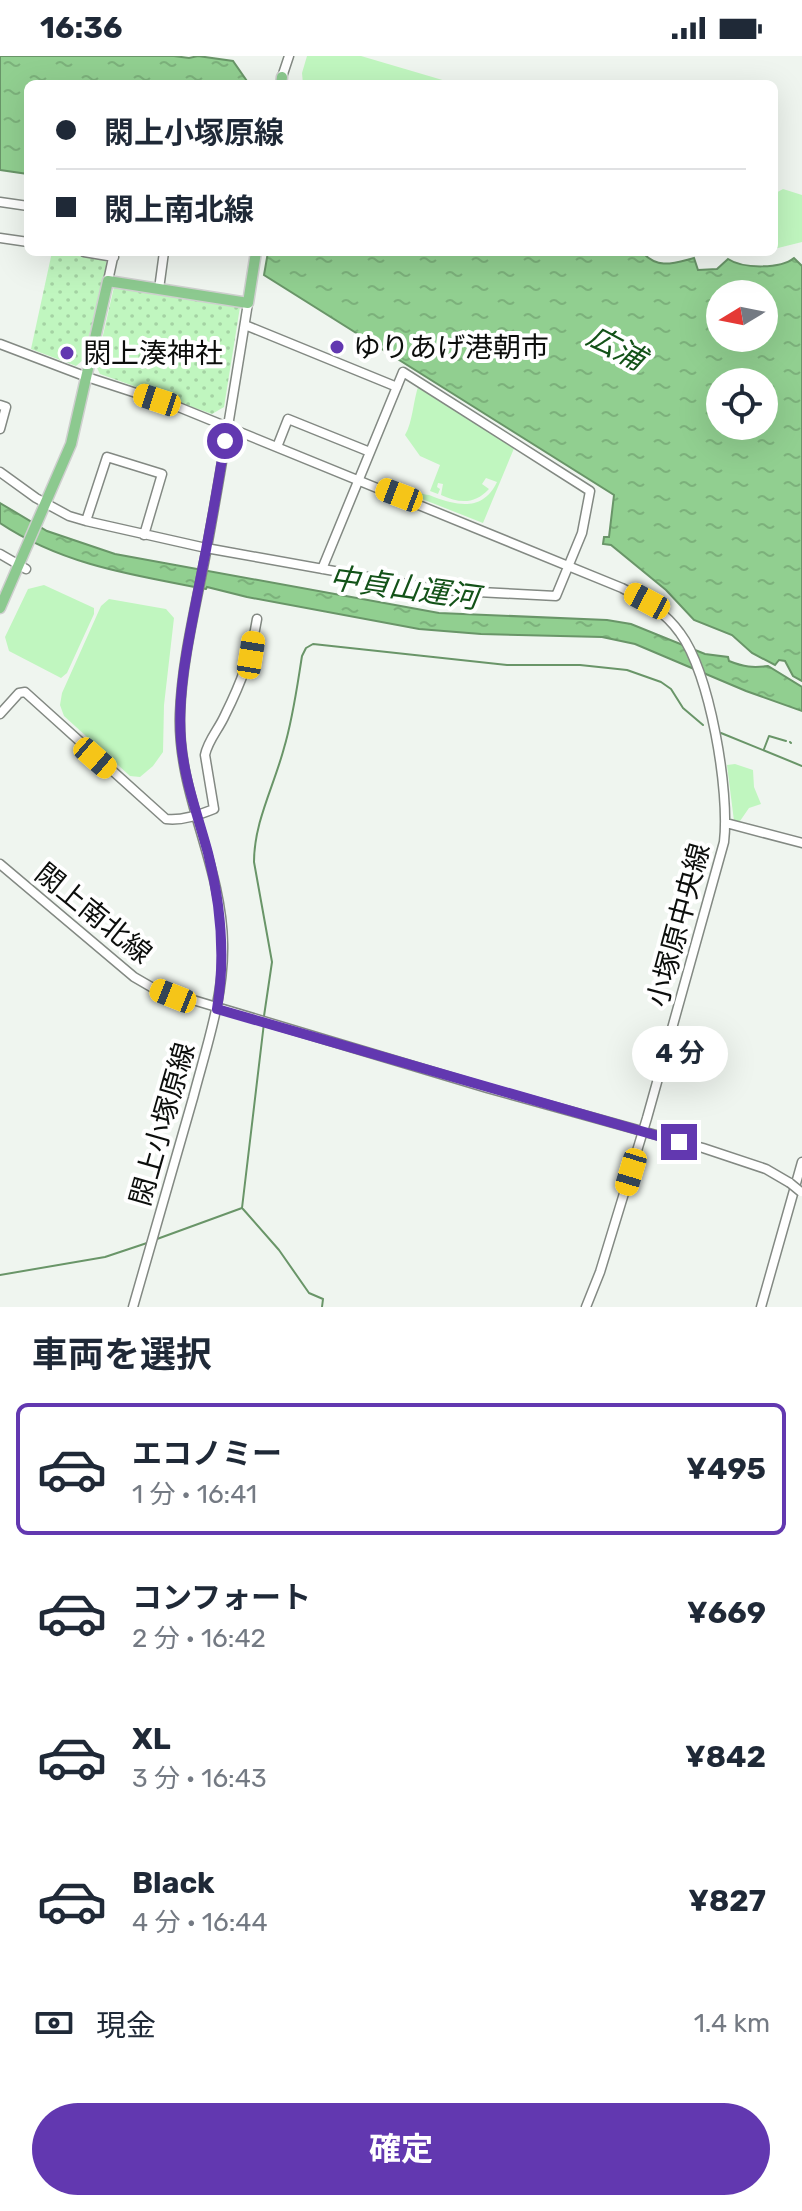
<!DOCTYPE html>
<html lang="ja">
<meta charset="utf-8">
<style>
:root{--surface:#fff;--page:#f2f2f3;--text:#1f2937;--muted:#747a83;--line:#e0e1e3;--accent:#6238b0}
body{margin:0;font-family:Rubik,"Noto Sans JP",sans-serif;background:var(--page);color:var(--text);height:100vh;display:flex;flex-direction:column;font-size:30px;white-space:nowrap}
*{box-sizing:border-box;margin:0}
p{font-size:26px;color:var(--muted)}
.icon{flex:none;width:44px;height:44px;fill:none;stroke:currentColor;stroke-width:2;stroke-linecap:round;stroke-linejoin:round}
.map{position:relative;height:1251px;overflow:hidden}
.details{display:flex;flex-direction:column;background:var(--surface);flex:1}
.details>*{flex:none}
.banner{position:absolute;left:24px;top:24px;width:754px;height:176px;border-radius:12px;box-shadow:0 8px 32px #0002;display:grid;align-content:center;height:176px;padding:0 32px;background:var(--surface)}
.needle{width:52px;rotate:260deg}
.controls{position:absolute;left:706px;top:224px;display:grid;gap:16px}
.controls a{display:grid;place-items:center;width:72px;height:72px;border-radius:50%;background:var(--surface);box-shadow:0 8px 32px #0002;font-size:40px}
.end{position:absolute;width:36px;height:36px;margin:-18px;border:10px solid #6238b0;background:#fff;box-shadow:0 0 0 4px #fff}
.from{border-radius:50%}
.bubble{position:absolute;height:56px;border-radius:28px;background:var(--surface);box-shadow:0 8px 32px #0002;font-size:26px;font-weight:700;line-height:56px;text-align:center}
.car{position:absolute;width:24px;height:48px;margin:-24px -12px;border-radius:10px;box-shadow:0 0 6px 2px #0007;background:linear-gradient(#f5c518 24%,#345 0 40%,#f5c518 0 76%,#345 0 86%,#f5c518 0)}
.banner b{display:flex;align-items:center;gap:28px;height:76px;font-size:30px}
.banner b+b{border-top:2px solid var(--line)}
.banner i{width:20px;height:20px;background:var(--text)}
ul{padding:0;list-style:none}
li{display:flex;align-items:center;gap:24px;height:132px;margin:0 16px 12px;padding:0 16px;border:4px solid transparent;border-radius:12px}
li div{flex:1}
li b{display:block;font-size:30px}
li em{font-style:normal;font-weight:700}
li.active{border-color:var(--accent)}
li>.icon{width:72px;height:72px;stroke-width:1.5}
h2{padding:0 32px;font-size:36px;line-height:96px}
.pay{display:flex;align-items:center;gap:20px;height:88px;padding:0 32px;font-size:30px}
.pay p{margin-inline-start:auto}
.cta{display:flex;gap:16px;margin-top:auto;padding:16px 32px}
.cta a{flex:1;height:92px;border-radius:48px;background:var(--accent);color:#fff;font-size:32px;font-weight:700;line-height:92px;text-align:center}
.status{display:flex;justify-content:space-between;align-items:center;height:56px;padding:0 40px;background:var(--surface);direction:ltr}
.status svg{height:22px;fill:currentColor}
.map>svg:first-child{display:block}
.green{fill:#c0f6bf}
.park{fill:url(#park-dots)}
.water{fill:url(#water-ripples);stroke:#699568;stroke-width:2;fill-rule:evenodd}
.lines{fill:none;stroke-linecap:round;stroke-linejoin:round}
.stream{stroke:#699568;stroke-width:2}
.minor-casing{stroke:#838983;stroke-width:11}
.major-casing{stroke:#cecfce;stroke-width:13}
.minor{stroke:#fff;stroke-width:8}
.major{stroke:#8cc98f;stroke-width:10}
.minor-bridge-casing{stroke:#838983;stroke-width:11;stroke-linecap:butt}
.minor-bridge{stroke:#fff;stroke-width:8}
.route{stroke:#6238b0;stroke-width:10}
.poi-dot{fill:#6238b0;stroke:#fff;stroke-width:3}
.labels{text-anchor:middle;stroke-width:8;stroke-linejoin:round;paint-order:stroke}
.poi-label{font-size:28px;fill:#0c0e0c;stroke:#fff;text-anchor:start}
.street-label{font-size:28px;fill:#0c0e0c;stroke:#fff}
.water-label{font-size:30px;font-style:italic;fill:#135218;stroke:#fff}
</style>
<div class="status"><b>16:36</b><svg viewBox="0 0 49 12"><path d="M0 12V9h3v3zM5 12V6h3v6zM10 12V3h3v9zM15 12V0h3v12zM26 1h20v11H26zM47 4h2v5h-2z"/></svg></div>
<div class="map">
<svg width="802" height="1251" viewBox="0 0 802 1251">
<defs>
<pattern id="park-dots" width="8" height="8" patternUnits="userSpaceOnUse" patternTransform="scale(2)"><rect width="8" height="8" fill="#c0f6bf"/><path d="M2 2h.1M6 6h.1" fill="none" stroke="#a4d2a3" stroke-width="1.8" stroke-linecap="round"/></pattern>
<pattern id="water-ripples" width="26" height="14" patternUnits="userSpaceOnUse" patternTransform="scale(2)"><rect width="26" height="14" fill="#91cf90"/><path d="M2 4q2-2 4 0t4 0M15 11q2-2 4 0t4 0" fill="none" stroke="#7cb17b"/></pattern>
</defs>
<rect width="100%" height="100%" fill="#eff5ef"/>
<path class="green" d="M307 0H361L456 28H303L302 17Z
M783 133 802 139V186L774 193V138Z
M419 328 515 390 483 467 412 439 418 435C424 440 426 437 434 441 459 450 483 455 497 426L486 422 482 428 489 433C474 449 459 447 441 439L443 428 438 427 437 431 440 433 438 438 430 435 440 409 420 400 405 379C413 366 413 344 419 328Z
M44 529 94 552V558L67 617 61 622 9 595 5 581 28 533Z
M109 543 166 553 174 562 164 649 163 696 153 710 140 721 130 720 64 660 60 649 62 637 101 550Z
M735 708 753 714 754 731 761 748 749 752 740 765H734L727 709Z"/>
<path class="park" d="M52 196 105 204 107 207 83 304 76 310 31 293Z
M114 231 240 251 224 351 212 358 100 318 96 310Z"/>
<path class="water" d="M0 0H174L189 2 198 0 233 5 249 28H28V118L0 114Z
M268 196H642C658 214 674 207 694 202L698 214 717 213 728 203C743 213 781 213 794 202L802 210V625L793 620 785 605 779 604 775 609 752 597 732 579 694 564 666 534 611 489 603 488 604 481H609L614 439 264 219ZM764 238V282H720V238ZM764 326V370H720V326Z
M0 447 47 475 115 498 439 557 607 564 631 568 705 598 728 601 729 605C744 611 753 612 768 610L802 631V655L746 635 635 588 602 581 481 578 419 573 247 541 207 531 206 533C133 519 63 509 0 467Z"/>
<g class="lines">
<path class="stream" d="M721 677 802 710
M790 686 791 687
M764 693 769 680 786 685
M264 960 272 906 254 806C254 766 274 730 284 692 293 662 297 631 302 600L306 592 313 588 507 609H580L627 614 661 626 671 633 683 652 703 669
M243 1153 279 1194 309 1237 323 1243 322 1251
M157 1183 242 1152 264 967
M0 1219 105 1201 147 1187"/>
<g class="minor-casing">
<path id="minor" d="M282 21 289 0
M0 146 28 150
M0 182 28 186
M84 196 114 201
M108 225 114 197
M159 233 164 196
M245 269 397 331
M0 288 87 321 176 350 622 532C645 544 665 556 680 577 710 617 730 736 724 786L647 1062 600 1216 586 1251
M0 349 6 351 0 373
M277 391 288 363 370 396
M0 416 36 442 69 460 86 465 206 492 440 534 556 540 582 477 590 435 403 316 322 513
M86 465 107 401 162 418 144 479
M0 498 26 513
M0 658 19 637 25 636 166 763C182 765 199 759 214 753L205 699C208 684 219 673 225 659 242 625 251 600 257 563
M726 767 802 787
M0 808 134 921 153 932 487 1032 703 1092 766 1113 790 1127
M133 1251C153 1181 173 1112 193 1042 206 992 224 941 223 888 222 809 177 737 180 658 182 602 197 546 207 491 222 410 235 328 248 247
M761 1251 802 1106"/>
</g>
<g class="major-casing">
<path id="major" d="M281 28 282 21
M0 552 71 388 108 225 248 247 256 196"/>
</g>
<use href="#minor" class="minor"/>
<use href="#major" class="major"/>
<g class="minor-bridge-casing">
<path id="minor-bridge" d="M790 1127 801 1136"/>
</g>
<use href="#minor-bridge" class="minor-bridge"/>
</g>
<g class="lines">
<path class="route" d="M225 385C217 435 208 485 198 535 189 584 177 634 181 685 184 723 198 760 208 797 221 849 226 899 217 953L679 1086"/>
</g>
<g class="poi-dot">
<circle cx="337" cy="291" r="8"/>
<circle cx="67" cy="297" r="8"/>
</g>
<g class="labels">
<g class="poi-label">
<text x="353" y="301">ゆりあげ港朝市</text>
<text x="83" y="307">閖上湊神社</text>
</g>
<g class="street-label">
<text transform="translate(94 857) rotate(39)" y="10">閖上南北線</text>
<text transform="translate(678 869) rotate(-75)" y="10">小塚原中央線</text>
<text transform="translate(162 1068) rotate(-74)" y="10">閖上小塚原線</text>
</g>
<g class="water-label">
<text transform="translate(616 292) rotate(28)" y="10">広浦</text>
<text transform="translate(404 532) rotate(8)" y="10">中貞山運河</text>
</g>
</g>
</svg>
<div class="controls">
<a><svg class="needle" viewBox="-14 -14 28 28"><path d="M0-13l5 13h-10z" fill="#e53935"/><path d="M0 13l5-13h-10z" fill="#747a83"/></svg></a>
<a><svg class="icon" aria-label="locate" viewBox="0 0 24 24"><circle cx="12" cy="12" r="6"/><path d="M12 2v4M12 18v4M2 12h4M18 12h4"/></svg></a>
</div>
<i class="end from" style="left:225px;top:385px"></i>
<i class="end" style="left:679px;top:1086px"></i>
<div class="bubble" style="left:632px;top:970px;width:96px">4 分</div>
<i class="car" style="left:157px;top:344px;rotate:288deg"></i>
<i class="car" style="left:399px;top:439px;rotate:291deg"></i>
<i class="car" style="left:647px;top:545px;rotate:298deg"></i>
<i class="car" style="left:251px;top:599px;rotate:9deg"></i>
<i class="car" style="left:95px;top:702px;rotate:131deg"></i>
<i class="car" style="left:173px;top:940px;rotate:292deg"></i>
<i class="car" style="left:631px;top:1116px;rotate:197deg"></i>
<div class="banner">
<b><i class="from"></i>閖上小塚原線</b>
<b><i></i>閖上南北線</b>
</div>
</div>
<section class="details">
<h2>車両を選択</h2>
<ul>
<li class="active"><svg class="icon" aria-label="car" viewBox="0 0 24 24"><path d="M5 17H2v-5l4-1 3-4h7l3 4 3 1v5h-3M9 17h6M6 11h13"/><circle cx="7" cy="17" r="2"/><circle cx="17" cy="17" r="2"/></svg><div><b>エコノミー</b><p>1 分 · 16:41</p></div><em>¥495</em></li>
<li><svg class="icon" aria-label="car" viewBox="0 0 24 24"><path d="M5 17H2v-5l4-1 3-4h7l3 4 3 1v5h-3M9 17h6M6 11h13"/><circle cx="7" cy="17" r="2"/><circle cx="17" cy="17" r="2"/></svg><div><b>コンフォート</b><p>2 分 · 16:42</p></div><em>¥669</em></li>
<li><svg class="icon" aria-label="car" viewBox="0 0 24 24"><path d="M5 17H2v-5l4-1 3-4h7l3 4 3 1v5h-3M9 17h6M6 11h13"/><circle cx="7" cy="17" r="2"/><circle cx="17" cy="17" r="2"/></svg><div><b>XL</b><p>3 分 · 16:43</p></div><em>¥842</em></li>
<li><svg class="icon" aria-label="car" viewBox="0 0 24 24"><path d="M5 17H2v-5l4-1 3-4h7l3 4 3 1v5h-3M9 17h6M6 11h13"/><circle cx="7" cy="17" r="2"/><circle cx="17" cy="17" r="2"/></svg><div><b>Black</b><p>4 分 · 16:44</p></div><em>¥827</em></li>
</ul>
<div class="pay"><svg class="icon" aria-label="cash" viewBox="0 0 24 24"><path d="M3 7h18v10H3z"/><circle cx="12" cy="12" r="2"/></svg>現金<p>1.4 km</p></div>
<div class="cta"><a>確定</a></div>
</section>
